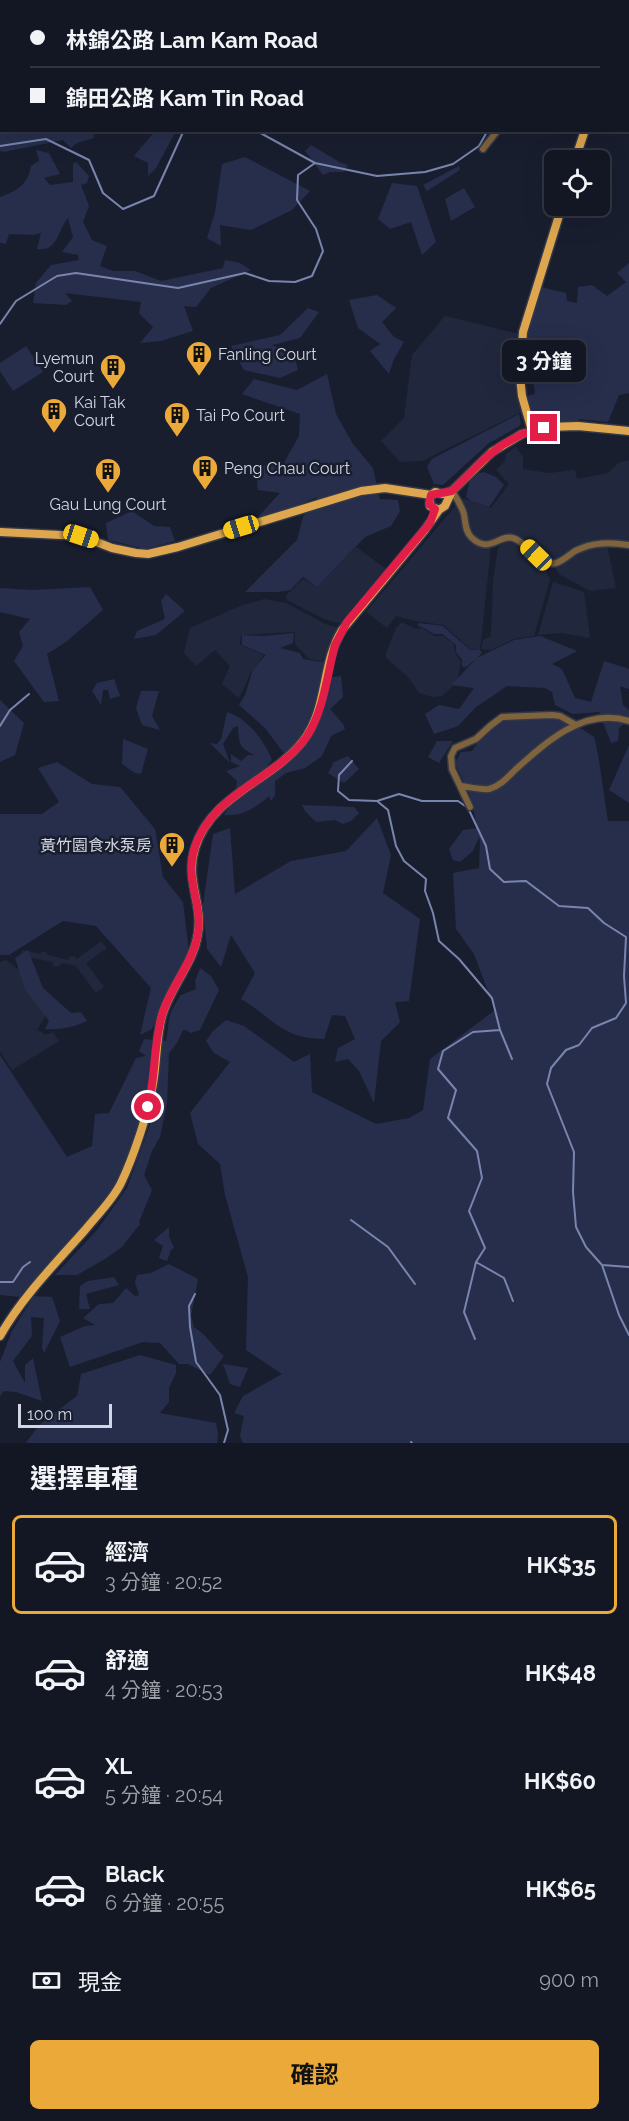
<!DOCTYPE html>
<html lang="zh-TW">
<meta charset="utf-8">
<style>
:root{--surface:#131623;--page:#202330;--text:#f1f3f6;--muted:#9d9fa6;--line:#323541;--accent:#eba939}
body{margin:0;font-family:Raleway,"Noto Sans TC",sans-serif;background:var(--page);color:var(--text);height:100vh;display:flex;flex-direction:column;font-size:22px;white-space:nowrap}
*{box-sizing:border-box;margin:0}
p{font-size:20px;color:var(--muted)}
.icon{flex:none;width:33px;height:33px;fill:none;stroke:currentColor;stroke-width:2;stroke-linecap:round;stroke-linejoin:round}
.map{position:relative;height:1443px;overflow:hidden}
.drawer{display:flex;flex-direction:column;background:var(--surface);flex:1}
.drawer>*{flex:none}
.hud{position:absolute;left:0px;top:0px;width:630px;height:132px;box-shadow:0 6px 24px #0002,0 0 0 2px var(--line);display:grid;align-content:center;height:132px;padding:0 30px;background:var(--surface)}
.tools{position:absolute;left:544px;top:150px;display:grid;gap:12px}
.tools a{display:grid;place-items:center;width:66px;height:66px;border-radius:9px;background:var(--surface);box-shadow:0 6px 24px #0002,0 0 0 2px var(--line);font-size:30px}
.scale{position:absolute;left:18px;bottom:15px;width:94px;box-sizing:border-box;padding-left:6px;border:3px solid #d3d7e3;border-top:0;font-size:16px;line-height:21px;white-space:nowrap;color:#d3d7e3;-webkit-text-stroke:4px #191e2f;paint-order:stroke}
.end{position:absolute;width:27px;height:27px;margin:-14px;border:8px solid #e11d48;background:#fff;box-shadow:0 0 0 3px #fff}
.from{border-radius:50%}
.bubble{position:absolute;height:42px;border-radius:9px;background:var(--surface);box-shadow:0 6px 24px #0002,0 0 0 2px var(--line);font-size:20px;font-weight:700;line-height:42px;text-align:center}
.car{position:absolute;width:18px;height:36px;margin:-18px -9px;border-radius:8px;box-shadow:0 0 4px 2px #0007;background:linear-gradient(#f5c518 24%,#345 0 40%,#f5c518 0 76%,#345 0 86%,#f5c518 0)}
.hud b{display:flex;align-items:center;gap:21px;height:57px;font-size:22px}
.hud b+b{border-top:2px solid var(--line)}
.hud i{width:15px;height:15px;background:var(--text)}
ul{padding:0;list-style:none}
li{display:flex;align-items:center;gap:18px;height:99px;margin:0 12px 9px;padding:0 18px;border:3px solid transparent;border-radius:9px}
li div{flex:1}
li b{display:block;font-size:22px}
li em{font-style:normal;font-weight:700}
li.active{border-color:var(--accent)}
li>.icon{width:54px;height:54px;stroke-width:1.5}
h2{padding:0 30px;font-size:27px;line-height:72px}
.pay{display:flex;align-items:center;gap:15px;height:66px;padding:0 30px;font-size:22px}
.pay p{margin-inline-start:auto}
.cta{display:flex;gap:12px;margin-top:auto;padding:12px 30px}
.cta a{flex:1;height:69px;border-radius:9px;background:var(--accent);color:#111;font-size:24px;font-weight:700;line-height:69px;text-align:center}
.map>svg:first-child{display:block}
.built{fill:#21283e}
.green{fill:#262e4c}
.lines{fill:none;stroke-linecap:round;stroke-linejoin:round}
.stream{stroke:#7985ad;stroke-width:2}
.minor-casing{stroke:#333848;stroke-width:9}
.major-casing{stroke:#333848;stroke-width:11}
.minor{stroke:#7e633c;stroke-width:6}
.major{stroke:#dea74f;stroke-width:8}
.route{stroke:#e11d48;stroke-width:8}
.labels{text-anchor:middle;stroke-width:5;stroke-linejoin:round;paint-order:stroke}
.poi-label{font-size:16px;fill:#d3d7e3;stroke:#191e2f;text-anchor:start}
</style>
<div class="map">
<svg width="629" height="1443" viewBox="0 0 629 1443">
<rect width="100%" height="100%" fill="#191e2f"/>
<path class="built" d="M445 316 519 334 524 411 422 461 400 462 381 441 404 418 412 355Z
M516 447 523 457V469L549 473 575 470 577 479 608 473 618 463 629 460V543L616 540H607L577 549 557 559 552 560 537 553 512 535H507L489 543 476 539 469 533 462 498 491 508 509 484 496 470 505 461 506 454Z
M457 504 461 510 465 534 472 542 491 547 480 650 470 649 444 625 415 621 396 616 387 628 366 612Z
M506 540 516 541 536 558 538 565 540 566 542 563 548 564 547 574 550 579 534 636 514 639 491 650 481 649 483 640 491 636 493 580 498 548Z
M607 545 616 588 590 591 559 574 557 570 555 567 559 563 587 547Z
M356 547 390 572 345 625 324 619 287 600 286 595 303 579 317 587Z
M553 582 584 592 590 638 561 633 538 635Z
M264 599 286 603 325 624 342 629 331 650 328 652 322 661 309 659 295 644V632L241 635 240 644 243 646 264 655 251 672 239 698 222 684 230 666 215 650 196 666 184 653 190 628 240 606Z
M402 622 415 629 423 628 434 636H443L454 644 455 653 461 662 458 677 453 686 442 696 432 697 419 693 409 678 386 658V653L396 628Z
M101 941 107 948 86 963 104 987 96 993 76 966 62 963 58 967 53 966V962L22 956V950L41 954V952H46L48 955 68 960 69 957 74 956 77 959Z
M6 960 23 973 46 1015 37 1030 46 1035 53 1032 59 1041 12 1070 0 1051V962Z"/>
<path class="green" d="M0 113H1L2 130 94 131V138L77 143 71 148 63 140 4 152 0 151Z
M155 131H176L156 168 148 176V163L134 156Z
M311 145 341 163 348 165 344 172H330L323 175 305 151Z
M36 150 49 153 60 174 44 178 50 185 73 182V164L76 162 89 176 87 183 81 185 89 206 83 222 92 240 107 246 100 266 113 271H135L161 281 223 268 225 260 240 263 251 270 211 288 196 307 184 306 193 331 161 341 140 343 153 327 139 313 141 302 65 293 72 301 66 305 33 303 36 283 51 265 79 260 78 255 62 252 73 237 68 218C57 231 58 252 37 249L41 233 33 235 9 234 6 244 0 243V197C18 190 27 186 31 166L39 161Z
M245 157 310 191 292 210 251 230 220 225 221 246 207 238 215 212 222 164Z
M459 166 460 170 427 191 423 185Z
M392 183 417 186 436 242 422 255 411 222 390 229 378 219Z
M464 188 475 207 451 221 445 199Z
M629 263V393L619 395 608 422 579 419 575 425 538 424 533 417 527 396 535 394 531 366 525 360C525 334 533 312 541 287L566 293 567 301 577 303 578 287 592 285 607 296 626 282 617 273Z
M377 295 396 308 382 322 394 337 404 342 394 359 389 374 370 351 380 344 358 328 349 300Z
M308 308 319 312 300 338 272 345 294 354 298 370 280 378 244 370 231 346 280 335Z
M26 346 43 372 13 391 0 371V363Z
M327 374 336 414 353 444 373 468 380 499 398 500 400 511 391 526 365 537 317 587 303 577 290 590 277 592H245L297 540 303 517 317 497 294 507 258 517 280 493 258 490 255 465 282 466 299 436 300 414 242 394 254 379 297 390Z
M519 414 521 424 518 427 489 443 443 485 434 484 427 467 432 459Z
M484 472 496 477 504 485 489 507 471 501 466 497 470 479 477 474Z
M132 511 154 526 170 527 175 541 146 549 108 540 106 523Z
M90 587 103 610 66 642 47 654 59 701 44 702 14 661 23 646 19 632 30 619 0 612V588L32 590Z
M166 594 185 611 156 635 134 639 137 631 165 619 161 601Z
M418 623 443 626 470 650H480L482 653 477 658 514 640 540 636 577 651 552 664 562 669 575 698 591 702 604 661 629 669V689L620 686 623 705 629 710V720L619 728 618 741 611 743 599 712 573 714 555 705 552 692 545 688 507 686 476 707 458 726 434 734 425 714 439 705 459 709 474 688 451 685 476 659 466 667H462V660L456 652V645L442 634H434L424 628 418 626Z
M294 633 293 643 280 648 300 653 303 659 322 662 328 655 326 669 333 677 341 676 343 697 330 709 343 724 345 729 331 736 322 756 305 768 286 773 275 781V795L271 801 269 796C255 808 242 817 224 815L231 805 274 770 289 760 265 728 239 705 245 695 253 669 266 655 242 645V635L264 636Z
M114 679 120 696 110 699 108 690H103L101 705 92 691 97 683Z
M141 691H159L152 716 160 730 142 725 136 708Z
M0 700 24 723 15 755 0 762Z
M227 712C247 718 265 741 272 760L254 783 236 789 237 781 226 771 240 766 231 762V754L241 761 248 755H255C238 748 239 742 238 726L233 728 223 744 230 763 210 743 217 744 221 739Z
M565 718 594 737C601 764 603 793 608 821H629V1443H243L240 1436 244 1416 234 1413 243 1396 282 1374 246 1350 248 1277 225 1195 220 1164 198 1144 190 1113 230 1062 214 1053 206 1041 213 1031 226 1020 244 1026 294 1062 310 1054 312 1092 376 1124 409 1118 423 1110 430 1059 495 1010 474 954 456 929 453 873 479 868 480 841 479 837 473 851 460 862 453 860 449 849 463 830 477 828 471 798 455 763 461 752 472 751 484 734 503 721Z
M123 739 148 749 141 774 135 773 122 764Z
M437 741H453L439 763 428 757Z
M629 745V803L609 790Z
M348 756 359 769 344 783 328 773 334 762Z
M57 762 92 784 120 787 155 829 163 877 183 902 189 952 152 1029 140 1035 151 988 96 926 63 921 9 955H0V814H42L59 802 38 768Z
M302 805 354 807 359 813 351 821 343 824 335 820 316 822 305 811Z
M377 818 391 855 383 893 420 919 409 1001 395 1002 400 1022 381 1041 374 1103 359 1071 348 1059 335 1062 338 1048 355 1039 345 1016 332 1015 324 1039C280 1038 275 1019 241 999L255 973 231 935 221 967 207 949 203 905 213 834 230 828 235 894 291 861 346 851Z
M28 950 43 988 71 1013 81 1012 87 1021C74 1027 60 1030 45 1029L49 1021 25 989 15 958Z
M200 968 211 976 219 990 200 1030 191 1033 186 1030H183L177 1043 169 1053 167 1103 160 1137 152 1151 144 1175 152 1190 139 1222 140 1224 122 1247 105 1259 77 1275H55L97 1230 127 1188 151 1122 143 1127 112 1196 62 1255 21 1297 0 1295V1055L67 1157 92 1146 95 1114 109 1113 136 1058 146 1056 139 1051 144 1039 166 1041 170 1014 177 1001 181 995 196 989 195 981Z
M169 1227V1236L174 1248 171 1250 167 1261 159 1258 163 1246 154 1240Z
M169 1264 198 1279 191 1316 194 1327C207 1335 212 1346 224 1356L210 1375 188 1364H179L160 1343 143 1342 70 1367 60 1337 85 1326 95 1325 83 1318 99 1304 113 1303 126 1288 136 1297 139 1294 135 1283 137 1275 151 1273Z
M114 1277 119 1285 86 1294 90 1309H79L80 1286 88 1281Z
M34 1296 52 1297 60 1321 44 1353 42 1347 44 1318 31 1317 32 1336 13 1361 25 1383V1365L33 1358 42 1401 16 1392 4 1391 0 1396V1362L12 1331Z
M140 1355 176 1365V1373L169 1388V1402L160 1413 216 1423 218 1434 217 1443H26L39 1425 77 1396 81 1374Z
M223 1364 248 1368 240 1387 230 1384Z"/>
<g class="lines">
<path class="stream" d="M51 0 53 2
M169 2 170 0
M628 8H629
M255 130 315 163
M0 146 46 139 89 160 103 193 123 209 154 196 184 130
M0 324 16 301 57 276 76 273 178 288 245 273 269 281 295 282 312 276 323 251 316 229 297 200 298 175 315 163 377 176 425 172 453 164 479 146 488 130
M0 726 10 710 29 694
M352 761 339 775 338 791 349 800 377 801 399 794 422 801H458L468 808 486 846 490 869 504 882 526 881 559 906 588 908 604 923 626 937 624 976 626 1003 616 1018 592 1028 579 1045 566 1050 551 1068 547 1084 574 1152 573 1192 576 1227 586 1247 602 1265 619 1315 629 1335
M377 801 388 810 396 846 404 861 426 879 425 891 433 913 439 941 459 959 492 998 500 1030 512 1059
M351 1220 388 1247 415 1284
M476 1262 504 1278 513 1301
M602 1265 629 1267
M0 1282H13L23 1267 30 1262
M195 1294 189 1306 190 1327 196 1362 220 1395 228 1430 224 1443
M475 1339 464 1312 476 1262 485 1248 469 1211 482 1178 477 1151 448 1118 456 1090 438 1069 443 1051 473 1032 500 1030
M411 1442 412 1443"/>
<g class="minor-casing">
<path id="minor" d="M628 37H629
M628 103 629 104
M483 149 498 130
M452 491C456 497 460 504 463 511 466 519 464 530 471 537 489 555 499 534 513 538 528 542 538 567 556 563 563 561 569 555 575 551 593 542 610 542 629 545
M461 786C470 787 480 790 489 789 500 786 507 778 515 770 546 742 584 707 629 721
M470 807 452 769 451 756 455 748 476 739 490 726 502 717 552 715 560 716 576 725"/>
</g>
<g class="major-casing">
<path id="major" d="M623 2 624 0
M575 160 585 130
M532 431 522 396 520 377 523 332 562 206
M439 510 430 506V496L435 492 443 494 452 491
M0 532 81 536 112 548 136 553 148 554 178 547 361 491 385 488 431 495
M0 1336C22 1297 55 1264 85 1230 97 1215 112 1201 121 1183 133 1158 149 1111 153 1084 157 1062 156 1038 162 1016 170 987 194 963 198 933 203 904 185 880 195 848 212 794 271 782 303 741 328 709 321 664 342 630L424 531 439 510 445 506 452 491 492 452 522 434 548 427 578 426 629 431"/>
</g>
<use href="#minor" class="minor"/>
<use href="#major" class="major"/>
</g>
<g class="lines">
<path class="route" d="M148 1107C156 1076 153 1042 163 1012 172 985 194 961 198 933 203 899 181 877 198 839 220 790 278 778 307 736 324 710 327 675 335 645L347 622 430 523 435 509 429 504 431 495 452 491 484 459 502 445 522 434 544 428"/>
</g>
<defs>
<g id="building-pin" transform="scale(1.35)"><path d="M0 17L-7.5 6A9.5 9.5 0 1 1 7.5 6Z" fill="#eba939" stroke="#191e2f"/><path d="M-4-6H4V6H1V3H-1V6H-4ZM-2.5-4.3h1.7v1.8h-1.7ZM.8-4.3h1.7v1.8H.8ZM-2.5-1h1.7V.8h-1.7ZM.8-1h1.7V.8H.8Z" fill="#111"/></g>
</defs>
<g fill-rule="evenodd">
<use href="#building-pin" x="199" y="354"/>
<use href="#building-pin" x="113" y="367"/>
<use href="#building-pin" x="54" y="411"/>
<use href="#building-pin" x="177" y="415"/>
<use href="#building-pin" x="205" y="468"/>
<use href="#building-pin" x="108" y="471"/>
<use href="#building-pin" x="172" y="845"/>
</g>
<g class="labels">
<g class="poi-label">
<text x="218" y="360">Fanling Court</text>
<text x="94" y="364" text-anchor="end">Lyemun<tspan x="94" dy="18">Court</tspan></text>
<text x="74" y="408">Kai Tak<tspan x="74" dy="18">Court</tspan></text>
<text x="196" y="421">Tai Po Court</text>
<text x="224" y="474">Peng Chau Court</text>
<text x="108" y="510" text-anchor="middle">Gau Lung Court</text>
<text x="152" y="851" text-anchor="end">黃竹園食水泵房</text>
</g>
</g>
</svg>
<div class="tools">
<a><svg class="icon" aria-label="locate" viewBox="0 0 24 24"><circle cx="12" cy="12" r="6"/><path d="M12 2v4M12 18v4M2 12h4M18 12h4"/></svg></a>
</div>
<div class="scale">100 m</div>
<i class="end from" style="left:148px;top:1107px"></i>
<i class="end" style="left:544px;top:428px"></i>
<div class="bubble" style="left:502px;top:340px;width:84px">3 分鐘</div>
<i class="car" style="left:241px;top:527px;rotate:253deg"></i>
<i class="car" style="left:81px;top:536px;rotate:108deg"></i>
<i class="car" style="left:536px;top:555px;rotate:314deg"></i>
<div class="hud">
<b><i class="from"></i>林錦公路 Lam Kam Road</b>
<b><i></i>錦田公路 Kam Tin Road</b>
</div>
</div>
<section class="drawer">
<h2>選擇車種</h2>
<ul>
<li class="active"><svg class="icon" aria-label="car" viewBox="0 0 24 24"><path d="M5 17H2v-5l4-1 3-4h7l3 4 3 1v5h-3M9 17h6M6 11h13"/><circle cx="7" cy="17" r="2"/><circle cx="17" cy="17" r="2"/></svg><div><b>經濟</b><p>3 分鐘 · 20:52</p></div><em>HK$35</em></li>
<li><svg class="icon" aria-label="car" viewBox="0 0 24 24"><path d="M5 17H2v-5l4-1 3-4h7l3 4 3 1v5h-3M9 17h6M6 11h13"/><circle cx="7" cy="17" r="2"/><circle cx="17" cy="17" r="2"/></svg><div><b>舒適</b><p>4 分鐘 · 20:53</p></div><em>HK$48</em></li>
<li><svg class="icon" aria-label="car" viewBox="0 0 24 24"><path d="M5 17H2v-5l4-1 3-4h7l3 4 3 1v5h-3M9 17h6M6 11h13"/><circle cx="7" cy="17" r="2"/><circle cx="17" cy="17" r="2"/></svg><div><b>XL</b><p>5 分鐘 · 20:54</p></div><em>HK$60</em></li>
<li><svg class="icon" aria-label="car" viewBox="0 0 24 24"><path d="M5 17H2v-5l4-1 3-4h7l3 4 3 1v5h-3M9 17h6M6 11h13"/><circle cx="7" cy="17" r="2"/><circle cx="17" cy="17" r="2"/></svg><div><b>Black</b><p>6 分鐘 · 20:55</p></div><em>HK$65</em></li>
</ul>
<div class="pay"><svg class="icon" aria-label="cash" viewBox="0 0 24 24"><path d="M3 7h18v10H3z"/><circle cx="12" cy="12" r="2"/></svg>現金<p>900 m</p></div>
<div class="cta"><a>確認</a></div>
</section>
